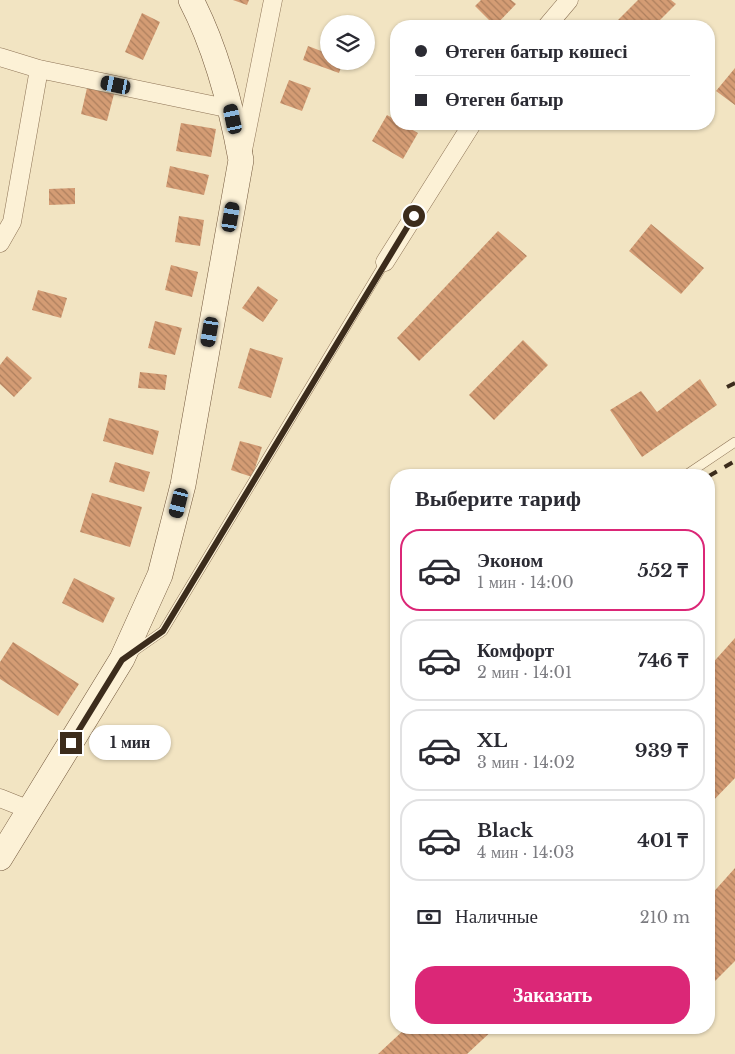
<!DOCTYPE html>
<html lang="ru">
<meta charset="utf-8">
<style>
:root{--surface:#fff;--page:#f2f2f3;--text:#2b2b33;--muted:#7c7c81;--line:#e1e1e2;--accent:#db2777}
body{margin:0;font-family:"Libre Baskerville",serif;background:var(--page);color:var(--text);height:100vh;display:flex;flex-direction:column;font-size:19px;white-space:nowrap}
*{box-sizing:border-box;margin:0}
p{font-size:16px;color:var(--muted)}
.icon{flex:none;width:28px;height:28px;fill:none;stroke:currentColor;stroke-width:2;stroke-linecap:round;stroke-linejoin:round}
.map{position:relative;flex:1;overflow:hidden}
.panel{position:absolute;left:390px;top:469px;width:325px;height:565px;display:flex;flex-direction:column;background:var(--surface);border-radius:20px;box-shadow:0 1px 4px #0004}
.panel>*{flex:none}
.banner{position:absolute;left:390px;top:20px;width:325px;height:110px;border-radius:20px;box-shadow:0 1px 4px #0004;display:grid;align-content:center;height:110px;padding:0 25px;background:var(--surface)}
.controls{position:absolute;left:320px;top:15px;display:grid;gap:10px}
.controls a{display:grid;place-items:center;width:55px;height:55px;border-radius:50%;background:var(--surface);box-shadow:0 1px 4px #0004;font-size:25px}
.end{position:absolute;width:22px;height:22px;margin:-11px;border:6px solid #3c2c1c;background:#fff;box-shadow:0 0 0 2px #fff}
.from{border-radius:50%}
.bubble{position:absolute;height:35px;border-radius:18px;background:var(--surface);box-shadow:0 1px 4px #0004;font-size:16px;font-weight:700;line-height:35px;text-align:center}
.car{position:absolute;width:15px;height:30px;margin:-15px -8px;border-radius:6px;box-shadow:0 0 4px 1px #0007;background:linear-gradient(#222 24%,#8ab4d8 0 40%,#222 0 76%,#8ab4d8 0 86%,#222 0)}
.banner b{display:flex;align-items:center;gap:18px;height:48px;font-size:19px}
.banner b+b{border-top:1px solid var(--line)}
.banner i{width:12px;height:12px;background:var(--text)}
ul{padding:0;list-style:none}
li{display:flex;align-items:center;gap:15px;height:82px;margin:0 10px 8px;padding:0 15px;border:2px solid var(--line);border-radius:20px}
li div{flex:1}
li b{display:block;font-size:19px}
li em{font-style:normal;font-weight:700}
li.current{border-color:var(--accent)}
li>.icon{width:45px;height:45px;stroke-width:1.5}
h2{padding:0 25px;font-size:22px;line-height:60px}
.pay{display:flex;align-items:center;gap:12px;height:55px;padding:0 25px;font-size:19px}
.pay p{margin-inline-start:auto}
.primary-button{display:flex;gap:10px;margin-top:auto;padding:10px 25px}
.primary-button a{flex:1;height:58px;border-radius:20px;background:var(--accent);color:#fff;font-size:20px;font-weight:700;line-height:58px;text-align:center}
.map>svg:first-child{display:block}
.building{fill:url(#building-back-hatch)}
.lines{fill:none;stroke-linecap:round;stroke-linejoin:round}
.lane-casing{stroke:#8e7457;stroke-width:10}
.street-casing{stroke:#8e7457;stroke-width:19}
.secondary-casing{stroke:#70553a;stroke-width:26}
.lane{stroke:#fcf1d6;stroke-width:9}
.street{stroke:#fcf1d6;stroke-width:18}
.secondary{stroke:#fcf1d6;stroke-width:25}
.rail{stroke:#3c2c1c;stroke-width:4;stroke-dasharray:9 9;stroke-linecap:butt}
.route{stroke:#3c2c1c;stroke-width:6}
</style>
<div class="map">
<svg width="735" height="1054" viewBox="0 0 735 1054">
<defs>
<pattern id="building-back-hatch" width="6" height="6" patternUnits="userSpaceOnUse" patternTransform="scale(1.25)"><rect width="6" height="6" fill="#d49c74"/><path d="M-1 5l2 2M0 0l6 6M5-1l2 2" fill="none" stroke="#ad7f5e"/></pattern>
</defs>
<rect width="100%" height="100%" fill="#f2e4c2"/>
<path class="building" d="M233 0H249L247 5Z
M481 0H511L516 4 495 26 475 6Z
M638 0H671L676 4 654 26H612Z
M142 13 160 22 143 60 125 52Z
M308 46 329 54V61H343L339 73 303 60Z
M735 68V105L716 91Z
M289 80 311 88 302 111 280 103Z
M87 88 114 94 107 121 81 114Z
M387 115 396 120V124H402L418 133 403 159 372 141Z
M181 123 216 129 211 157 176 151Z
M170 166 209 175 204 195 166 187Z
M75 188V204L49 205V189Z
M179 216 204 220 200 246 175 242Z
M651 224 704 268 681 294 629 251Z
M498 231 527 256 419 361 397 338Z
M171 265 198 272 192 297 165 290Z
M258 286 278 300 263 322 242 308Z
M38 290 67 298 61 318 32 310Z
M155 321 182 328 175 355 148 348Z
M523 340 548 365 494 420 469 395Z
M250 348 283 358 271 398 238 388Z
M7 356 32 378 14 397 0 384V365Z
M140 372 167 375 165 390 138 388Z
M700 379 717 405 642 457 610 410 641 391 657 412Z
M109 418 159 431 153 455 103 441Z
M240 441 262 447 252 477 231 470Z
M115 462 150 472 144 492 109 482Z
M92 493 142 507 130 547 80 532Z
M74 578 115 598 103 623 62 603Z
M735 638V778L709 805V667Z
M13 642 79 684 58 716 0 679V662Z
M735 868V961L712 984 709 981V897Z
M406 1028H495L467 1054H378Z"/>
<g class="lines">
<g class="lane-casing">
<path id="lane" d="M686 475 735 442
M133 652 163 631 385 262"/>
</g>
<g class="street-casing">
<path id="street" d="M547 26 569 0
M0 57 39 69 231 109
M243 150 273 0
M0 243 12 222 39 69
M385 262 472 124
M0 798 30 810"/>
</g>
<g class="secondary-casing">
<path id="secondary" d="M0 858 122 659 160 575 183 485 241 160C231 105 217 50 191 0"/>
</g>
<use href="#lane" class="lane"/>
<use href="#street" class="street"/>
<use href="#secondary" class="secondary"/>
<path class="rail" d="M727 387 735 383
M709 476 735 461"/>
</g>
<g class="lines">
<path class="route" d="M71 743 122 660 163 631 414 216"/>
</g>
</svg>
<div class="controls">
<a><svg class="icon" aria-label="layers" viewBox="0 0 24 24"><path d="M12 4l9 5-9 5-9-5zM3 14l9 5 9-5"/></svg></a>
</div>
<i class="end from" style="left:414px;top:216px"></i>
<i class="end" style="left:71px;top:743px"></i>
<div class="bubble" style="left:89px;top:725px;width:82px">1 мин</div>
<i class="car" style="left:116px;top:85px;rotate:282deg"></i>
<i class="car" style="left:233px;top:119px;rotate:348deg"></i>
<i class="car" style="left:231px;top:217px;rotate:10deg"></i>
<i class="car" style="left:210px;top:332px;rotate:190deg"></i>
<i class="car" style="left:179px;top:503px;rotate:194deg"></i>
<div class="banner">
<b><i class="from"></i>Өтеген батыр көшесі</b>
<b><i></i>Өтеген батыр</b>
</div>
<section class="panel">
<h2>Выберите тариф</h2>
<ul>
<li class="current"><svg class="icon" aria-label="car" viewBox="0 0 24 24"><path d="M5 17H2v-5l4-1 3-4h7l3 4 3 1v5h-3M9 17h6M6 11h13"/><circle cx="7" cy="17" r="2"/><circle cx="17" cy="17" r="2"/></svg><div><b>Эконом</b><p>1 мин · 14:00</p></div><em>552 ₸</em></li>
<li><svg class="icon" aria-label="car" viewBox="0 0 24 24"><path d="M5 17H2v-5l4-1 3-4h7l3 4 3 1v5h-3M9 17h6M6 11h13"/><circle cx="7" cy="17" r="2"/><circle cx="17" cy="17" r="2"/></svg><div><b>Комфорт</b><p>2 мин · 14:01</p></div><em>746 ₸</em></li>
<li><svg class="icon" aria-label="car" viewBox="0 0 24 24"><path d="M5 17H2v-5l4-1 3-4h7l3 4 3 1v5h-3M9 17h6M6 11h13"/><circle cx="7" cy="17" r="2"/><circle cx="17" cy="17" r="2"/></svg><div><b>XL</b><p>3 мин · 14:02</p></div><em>939 ₸</em></li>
<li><svg class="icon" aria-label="car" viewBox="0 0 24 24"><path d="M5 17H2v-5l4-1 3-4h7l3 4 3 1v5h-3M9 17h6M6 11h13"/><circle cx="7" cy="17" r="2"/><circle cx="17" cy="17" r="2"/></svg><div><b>Black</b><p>4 мин · 14:03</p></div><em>401 ₸</em></li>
</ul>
<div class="pay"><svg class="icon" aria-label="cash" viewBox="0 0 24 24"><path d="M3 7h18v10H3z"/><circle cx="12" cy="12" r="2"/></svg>Наличные<p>210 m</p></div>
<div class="primary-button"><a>Заказать</a></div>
</section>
</div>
